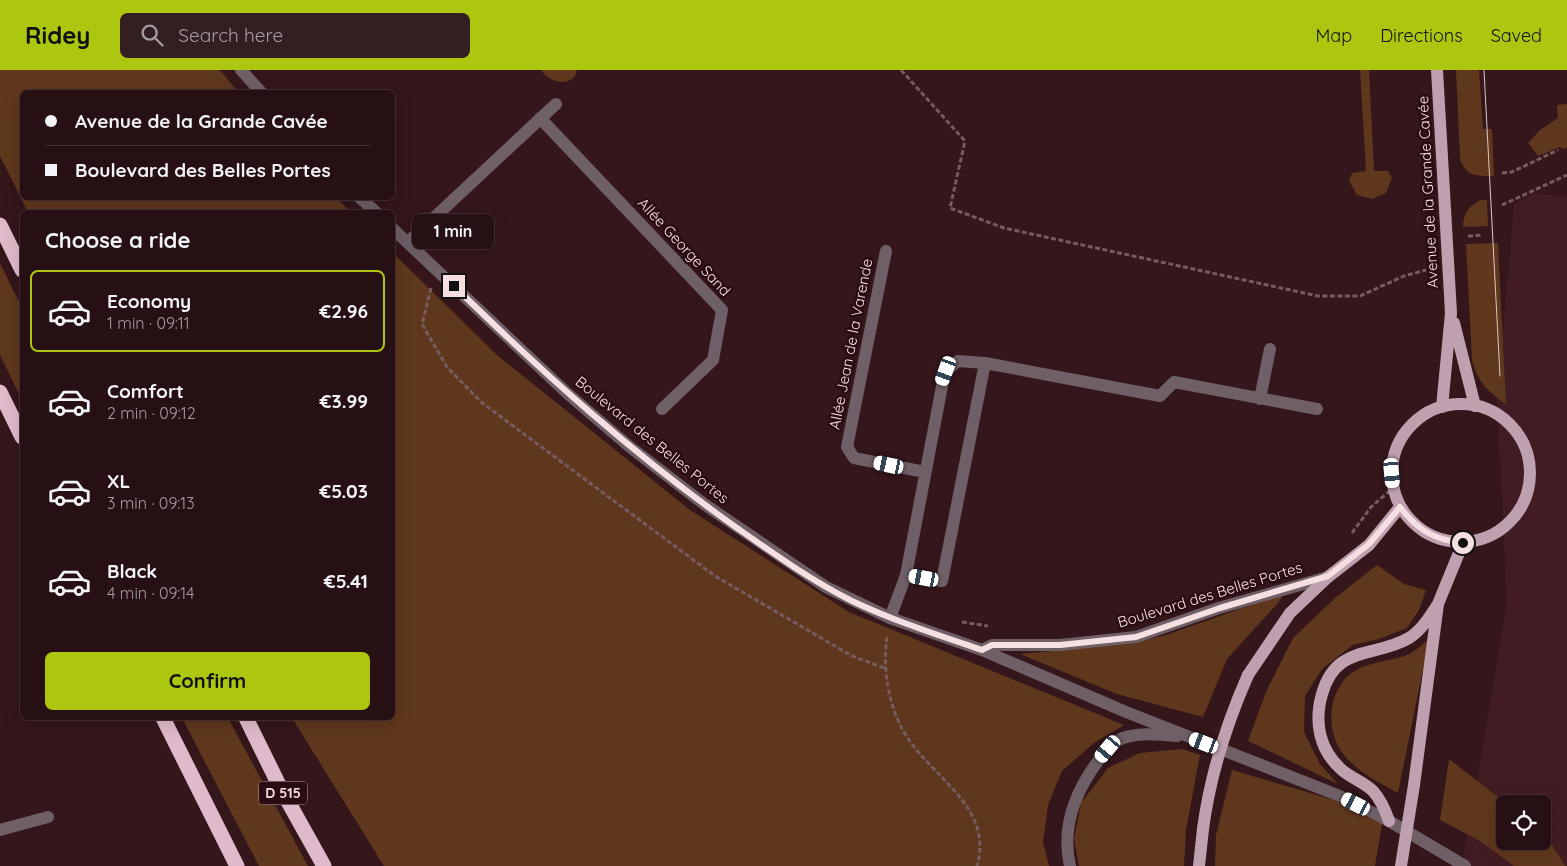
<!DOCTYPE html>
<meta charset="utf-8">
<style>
:root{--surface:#271014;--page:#331e22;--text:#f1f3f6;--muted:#a49da0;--line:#433034;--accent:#adc610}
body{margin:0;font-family:Quicksand,sans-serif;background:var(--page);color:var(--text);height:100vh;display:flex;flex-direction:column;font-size:19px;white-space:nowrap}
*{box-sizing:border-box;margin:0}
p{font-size:16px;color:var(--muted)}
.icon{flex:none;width:28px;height:28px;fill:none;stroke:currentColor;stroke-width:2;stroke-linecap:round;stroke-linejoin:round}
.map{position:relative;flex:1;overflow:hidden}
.panel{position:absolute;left:20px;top:140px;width:375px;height:510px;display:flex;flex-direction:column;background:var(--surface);border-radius:8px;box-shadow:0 5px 20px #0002,0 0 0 1px var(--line)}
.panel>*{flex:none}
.top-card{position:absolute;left:20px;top:20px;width:375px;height:110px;border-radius:8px;box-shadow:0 5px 20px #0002,0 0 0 1px var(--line);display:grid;align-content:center;height:110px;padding:0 25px;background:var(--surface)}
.controls{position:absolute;left:1496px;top:725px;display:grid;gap:10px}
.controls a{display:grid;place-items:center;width:55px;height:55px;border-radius:8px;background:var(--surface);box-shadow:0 5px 20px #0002,0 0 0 1px var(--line);font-size:25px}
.end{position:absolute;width:22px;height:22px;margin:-11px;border:6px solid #f5dfe1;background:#111;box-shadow:0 0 0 2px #111}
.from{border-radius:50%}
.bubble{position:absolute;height:35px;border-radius:8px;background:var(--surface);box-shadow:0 5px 20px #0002,0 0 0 1px var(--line);font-size:16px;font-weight:800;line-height:35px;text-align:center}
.car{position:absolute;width:15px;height:30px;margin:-15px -8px;border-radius:6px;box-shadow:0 0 4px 1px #0007;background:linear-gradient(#fff 24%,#345 0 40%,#fff 0 76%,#345 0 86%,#fff 0)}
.top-card b{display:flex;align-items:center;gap:18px;height:48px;font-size:19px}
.top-card b+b{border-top:1px solid var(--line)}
.top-card i{width:12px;height:12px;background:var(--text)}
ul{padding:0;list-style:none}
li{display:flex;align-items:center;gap:15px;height:82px;margin:0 10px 8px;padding:0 15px;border:2px solid transparent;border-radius:8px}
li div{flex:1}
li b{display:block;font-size:19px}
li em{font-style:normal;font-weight:800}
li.on{border-color:var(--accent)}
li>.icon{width:45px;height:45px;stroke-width:1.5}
h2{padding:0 25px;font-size:22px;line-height:60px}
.button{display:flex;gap:10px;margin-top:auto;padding:10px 25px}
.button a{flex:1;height:58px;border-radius:8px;background:var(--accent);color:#111;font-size:20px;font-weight:800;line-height:58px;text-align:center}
header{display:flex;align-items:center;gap:30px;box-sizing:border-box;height:70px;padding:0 25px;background:var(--accent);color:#111}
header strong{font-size:24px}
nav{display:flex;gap:28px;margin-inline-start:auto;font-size:18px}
.search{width:350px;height:45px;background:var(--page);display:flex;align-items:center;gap:12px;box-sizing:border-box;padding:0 18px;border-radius:8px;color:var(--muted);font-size:19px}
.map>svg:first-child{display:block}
.built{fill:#421c23;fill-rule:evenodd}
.green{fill:#5f371d}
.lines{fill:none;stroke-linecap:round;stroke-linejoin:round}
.path{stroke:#765b5f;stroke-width:3;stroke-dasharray:5 2.5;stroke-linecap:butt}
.minor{stroke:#6f6067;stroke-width:12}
.major{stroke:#bfa0af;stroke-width:12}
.highway{stroke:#dfbacb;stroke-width:15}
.tram{stroke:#dec7c9;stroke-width:1}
.major-bridge{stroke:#bfa0af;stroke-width:12}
.route{stroke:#f5dfe1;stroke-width:6}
.labels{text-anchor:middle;stroke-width:5;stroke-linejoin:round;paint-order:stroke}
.shield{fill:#290d12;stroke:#b8a0a3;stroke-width:1}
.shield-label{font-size:14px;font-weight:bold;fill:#f5dfe1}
.street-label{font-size:15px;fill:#f5dfe1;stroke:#290d12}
</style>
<header>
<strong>Ridey</strong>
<div class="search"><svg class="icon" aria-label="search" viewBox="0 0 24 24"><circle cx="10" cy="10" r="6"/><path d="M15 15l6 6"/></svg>Search here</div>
<nav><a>Map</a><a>Directions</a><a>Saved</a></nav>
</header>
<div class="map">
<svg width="1567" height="796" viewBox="0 0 1567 796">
<rect width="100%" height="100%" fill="#34161b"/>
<path class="built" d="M1535 123 1567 127V796H1462L1507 533 1497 328 1514 134ZM1505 734H1542V771H1505Z"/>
<path class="green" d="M0 0H220L238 22H22V128H336L351 142H28L0 86Z
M541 0H576L577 1C572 19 548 12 541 0Z
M1360 0H1369L1374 101H1388L1392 108 1386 123 1372 129 1357 125 1349 111 1352 103 1366 101Z
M1456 0H1479L1483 59H1492L1494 106C1477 106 1465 107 1460 88Z
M1567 34V78L1563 79 1560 77 1538 86 1528 73 1540 60 1558 48 1557 35Z
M1481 130H1487L1488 156 1463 157C1463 144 1469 135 1481 130Z
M1498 173 1506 334C1488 322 1477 311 1472 290L1466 174Z
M393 183 497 285 690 440 849 542 1124 655 1094 673 1062 701 1048 735 1043 772 1049 796H384L292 648H392Z
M0 193 22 238V330L0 285Z
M1377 495 1404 514 1426 520 1419 540 1407 558 1379 569 1353 575 1322 599 1305 626 1304 662 1320 694 1338 714 1248 671 1266 622 1293 568 1335 528Z
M1280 525 1282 527 1278 533 1227 589 1203 647 1117 624 1020 584 1129 574 1166 565Z
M1429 569 1398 723C1361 703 1326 685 1332 637 1334 624 1341 610 1353 602 1369 591 1390 592 1407 585 1415 582 1422 574 1429 569Z
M182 648H228L308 796H259Z
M1182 679 1200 685 1186 760 1184 796H1079L1074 769 1081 733 1108 698 1140 683Z
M1449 689 1507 734H1505V771H1542L1543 760 1565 796H1514L1480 771 1440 750Z
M1232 700 1334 730 1382 754 1375 796H1215L1216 765Z"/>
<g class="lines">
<path class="path" d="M901 0 965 71 950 138 1004 158 1318 226H1360L1404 206 1426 200
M1502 103 1512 102 1558 80
M1502 135 1567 105
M1468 166 1483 165
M431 218 422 254 447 297 481 332 715 506 852 586 887 599
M1352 463 1371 437 1393 418
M962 552 988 556
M887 567C882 601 889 641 909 670 937 711 993 738 977 796"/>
<path class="minor" d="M241 0 261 22
M540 48 722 240 713 290 662 339
M360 128 376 142
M392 158 568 324 630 377 704 434 826 517 890 548 982 580 1126 642 1340 726 1389 751 1465 796
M408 172 556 34
M886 181 847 377 854 388 925 402
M1260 329 1270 279
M906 505 942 511 985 293
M890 548 906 505 943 311 946 301 958 291 985 293 1160 326 1174 312 1317 339
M982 580 992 575H1060L1136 567 1219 538 1328 507
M0 760 48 747
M1070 796C1061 757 1075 722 1098 691 1104 682 1112 672 1123 668 1139 662 1159 665 1177 666"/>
<path class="major" d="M1437 0 1451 243 1442 337
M1454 253 1475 336
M1392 403a69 69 0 1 1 138 0a69 69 0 1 1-138 0Z
M1248 605 1290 543 1328 507 1369 475 1400 437
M1414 715 1438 534 1463 473
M1389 751C1385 739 1381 730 1373 721 1364 712 1351 708 1342 700 1319 680 1314 652 1322 624 1336 574 1375 588 1409 568 1422 560 1430 546 1438 534
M1199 796 1203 759"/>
<path class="highway" d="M0 155 22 200
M0 322 22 367
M163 648 237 796
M246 648 280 717 324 796"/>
<path class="tram" d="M1484 0 1500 306"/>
<path class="major-bridge" d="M1203 759C1210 706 1226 655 1248 605
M1401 796 1414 715"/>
</g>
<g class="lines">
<path class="route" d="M454 216C543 303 635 386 737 458 774 484 812 511 852 531 894 551 938 565 982 580L992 575H1060L1136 567 1220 538 1328 506 1369 474 1400 437C1417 460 1435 470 1463 473"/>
</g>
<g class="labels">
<rect class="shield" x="259" y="711.5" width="48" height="23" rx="4"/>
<g class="shield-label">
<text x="283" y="728">D 515</text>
</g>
<g class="street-label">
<text transform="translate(1428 122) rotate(-93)" y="5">Avenue de la Grande Cavée</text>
<text transform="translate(684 177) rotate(47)" y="5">Allée George Sand</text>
<text transform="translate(851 274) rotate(-79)" y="5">Allée Jean de la Varende</text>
<text transform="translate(652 370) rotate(39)" y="5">Boulevard des Belles Portes</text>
<text transform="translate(1210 525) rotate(-17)" y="5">Boulevard des Belles Portes</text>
</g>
</g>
</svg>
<div class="controls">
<a><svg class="icon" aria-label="locate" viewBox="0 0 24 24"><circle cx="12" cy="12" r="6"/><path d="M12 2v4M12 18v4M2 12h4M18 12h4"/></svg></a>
</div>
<i class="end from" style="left:1463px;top:473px"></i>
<i class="end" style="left:454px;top:216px"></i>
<div class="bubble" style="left:412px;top:144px;width:82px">1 min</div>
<i class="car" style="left:946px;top:301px;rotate:200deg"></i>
<i class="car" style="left:889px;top:395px;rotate:282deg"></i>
<i class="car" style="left:1392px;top:403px;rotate:175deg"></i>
<i class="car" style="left:924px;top:508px;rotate:280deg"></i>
<i class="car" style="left:1204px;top:673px;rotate:291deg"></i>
<i class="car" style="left:1108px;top:679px;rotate:220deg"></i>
<i class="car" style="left:1356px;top:734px;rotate:297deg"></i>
<div class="top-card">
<b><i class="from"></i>Avenue de la Grande Cavée</b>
<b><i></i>Boulevard des Belles Portes</b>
</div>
<section class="panel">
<h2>Choose a ride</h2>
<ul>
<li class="on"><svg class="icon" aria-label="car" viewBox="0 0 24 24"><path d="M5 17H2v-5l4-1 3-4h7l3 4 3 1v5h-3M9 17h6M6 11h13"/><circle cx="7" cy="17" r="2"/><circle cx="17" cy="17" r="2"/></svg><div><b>Economy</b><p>1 min · 09:11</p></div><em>€2.96</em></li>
<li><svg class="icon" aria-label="car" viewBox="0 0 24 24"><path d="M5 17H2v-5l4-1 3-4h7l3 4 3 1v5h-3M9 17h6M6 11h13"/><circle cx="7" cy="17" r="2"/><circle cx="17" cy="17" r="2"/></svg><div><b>Comfort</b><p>2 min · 09:12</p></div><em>€3.99</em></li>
<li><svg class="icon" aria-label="car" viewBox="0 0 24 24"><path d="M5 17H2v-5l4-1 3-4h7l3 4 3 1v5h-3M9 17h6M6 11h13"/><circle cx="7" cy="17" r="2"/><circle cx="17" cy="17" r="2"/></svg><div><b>XL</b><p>3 min · 09:13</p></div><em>€5.03</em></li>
<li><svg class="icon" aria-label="car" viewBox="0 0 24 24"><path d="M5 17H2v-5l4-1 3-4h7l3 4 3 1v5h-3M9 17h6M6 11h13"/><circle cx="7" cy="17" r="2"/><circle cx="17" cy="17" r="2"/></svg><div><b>Black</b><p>4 min · 09:14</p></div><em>€5.41</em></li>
</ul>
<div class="button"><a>Confirm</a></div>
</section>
</div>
